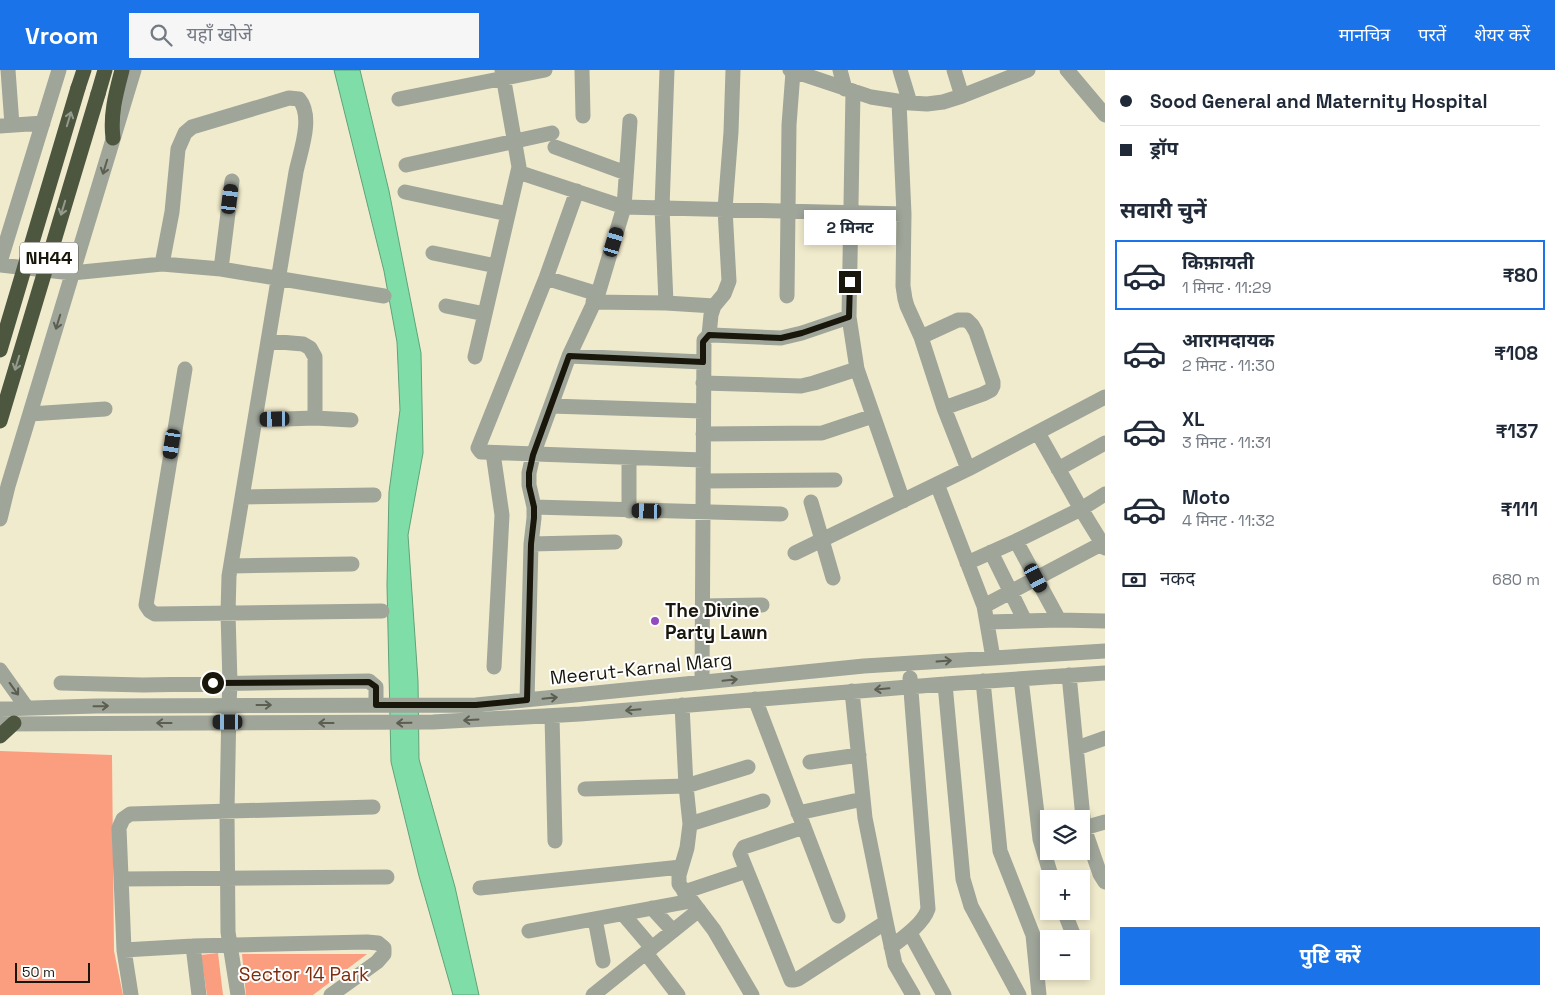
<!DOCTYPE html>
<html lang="hi">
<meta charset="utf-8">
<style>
:root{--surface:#fff;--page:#f6f6f7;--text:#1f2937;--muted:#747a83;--line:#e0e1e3;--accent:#1a73e8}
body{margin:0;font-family:"Space Grotesk","Noto Sans Devanagari",sans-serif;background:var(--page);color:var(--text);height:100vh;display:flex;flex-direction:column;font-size:19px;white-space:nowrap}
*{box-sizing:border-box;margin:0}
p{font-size:16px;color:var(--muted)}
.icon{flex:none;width:28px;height:28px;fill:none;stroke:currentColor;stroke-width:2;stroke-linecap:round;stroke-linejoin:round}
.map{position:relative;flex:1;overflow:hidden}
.details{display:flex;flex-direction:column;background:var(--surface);width:450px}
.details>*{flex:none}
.hud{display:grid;align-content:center;height:110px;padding:0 15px;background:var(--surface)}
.buttons{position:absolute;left:1040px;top:740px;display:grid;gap:10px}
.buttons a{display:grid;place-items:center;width:50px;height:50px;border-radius:0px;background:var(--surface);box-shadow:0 2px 8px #0003;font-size:25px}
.scale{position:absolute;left:15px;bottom:12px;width:75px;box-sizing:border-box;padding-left:5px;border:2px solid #19170c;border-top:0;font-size:14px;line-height:18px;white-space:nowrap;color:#19170c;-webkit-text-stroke:4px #fff;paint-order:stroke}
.end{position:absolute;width:22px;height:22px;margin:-11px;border:6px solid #19170c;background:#fff;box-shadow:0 0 0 2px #fff}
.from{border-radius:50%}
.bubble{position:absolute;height:35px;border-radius:0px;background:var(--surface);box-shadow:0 2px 8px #0003;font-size:16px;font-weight:700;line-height:35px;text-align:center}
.car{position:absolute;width:15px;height:30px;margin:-15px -8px;border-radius:6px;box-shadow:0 0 4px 1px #0007;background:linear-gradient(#222 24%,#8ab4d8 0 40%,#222 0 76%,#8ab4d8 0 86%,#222 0)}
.hud b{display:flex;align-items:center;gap:18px;height:48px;font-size:19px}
.hud b+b{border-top:1px solid var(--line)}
.hud i{width:12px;height:12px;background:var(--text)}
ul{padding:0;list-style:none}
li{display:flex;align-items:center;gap:15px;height:70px;margin:0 10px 8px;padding:0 5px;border:2px solid transparent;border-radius:0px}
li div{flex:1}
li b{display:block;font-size:19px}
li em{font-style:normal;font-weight:700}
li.current{border-color:var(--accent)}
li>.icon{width:45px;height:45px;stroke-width:1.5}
h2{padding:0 15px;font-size:22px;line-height:60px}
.pay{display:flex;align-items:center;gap:12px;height:55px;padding:0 15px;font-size:19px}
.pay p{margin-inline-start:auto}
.action{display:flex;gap:10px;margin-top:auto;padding:10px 15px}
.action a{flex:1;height:58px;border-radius:0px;background:var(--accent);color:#fff;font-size:20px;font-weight:700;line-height:58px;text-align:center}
header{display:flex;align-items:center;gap:30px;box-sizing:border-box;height:70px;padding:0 25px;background:var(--accent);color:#fff}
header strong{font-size:24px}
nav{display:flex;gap:28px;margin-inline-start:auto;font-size:18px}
.search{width:350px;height:45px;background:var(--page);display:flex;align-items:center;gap:12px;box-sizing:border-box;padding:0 18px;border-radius:0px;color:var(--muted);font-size:19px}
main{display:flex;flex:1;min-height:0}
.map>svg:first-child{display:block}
.green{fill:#fa9e7f}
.water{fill:#7fdea8;stroke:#60a279}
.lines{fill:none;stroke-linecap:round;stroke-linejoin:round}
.minor{stroke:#9fa599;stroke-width:15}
.highway{stroke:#4d5740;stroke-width:15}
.highway-bridge{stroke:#4d5740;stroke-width:15}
.oneway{stroke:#949a8c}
.oneway2{stroke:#5c5e52}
.route{stroke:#19170c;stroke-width:6}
.poi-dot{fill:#924abd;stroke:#fff;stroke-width:2}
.labels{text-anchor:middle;stroke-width:4;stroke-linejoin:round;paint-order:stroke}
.shield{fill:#fff;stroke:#5e5d55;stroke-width:1}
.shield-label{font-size:18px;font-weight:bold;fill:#19170c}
.poi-label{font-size:19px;font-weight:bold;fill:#19170c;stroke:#fff;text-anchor:start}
.street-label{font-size:19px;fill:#19170c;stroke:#fff}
.park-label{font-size:19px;fill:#7e2d0d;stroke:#fff}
</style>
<header>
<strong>Vroom</strong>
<div class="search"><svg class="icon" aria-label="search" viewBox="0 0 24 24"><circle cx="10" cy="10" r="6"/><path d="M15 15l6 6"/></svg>यहाँ खोजें</div>
<nav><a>मानचित्र</a><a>परतें</a><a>शेयर करें</a></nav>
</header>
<main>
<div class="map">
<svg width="1105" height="925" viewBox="0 0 1105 925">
<rect width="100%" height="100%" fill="#f1ebcd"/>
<path class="green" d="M0 681 112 685 114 881 123 925H0Z
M218 883 223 925H207L201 885Z
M242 884H367L313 925H246Z"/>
<path class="water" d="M334 0H360L389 121 421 283 423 383 408 465 418 611 419 689 455 817 479 925H453L419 806 391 692 387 515 389 422 400 340 397 272 384 201Z"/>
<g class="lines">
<path class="minor" d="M8 0 12 55
M582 0 583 46
M790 0 871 27 910 33 927 34 943 32 962 26 1028 0
M840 0 845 19
M900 0 910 33
M954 0 962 26
M1067 0 1105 45
M853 21 849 247 857 299 903 431
M399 29 545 0
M899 32 904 144 903 216 905 229 907 236 921 267 944 338 968 399
M0 56 43 53
M555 77 626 103
M406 95 552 63
M518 102 624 137 904 144
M577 121 546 208 478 378 481 382 703 390
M405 122 508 144
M433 183 496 196
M0 192 59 0
M162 194 172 142 178 79 185 63 192 57 289 28 299 29C314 47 300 82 296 102L229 506 228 543 230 613 229 635 227 741 228 862 238 925
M0 195 72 203 162 194 221 199 384 226
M221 199 232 111
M546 208 598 224
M787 226 789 55 793 2
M593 232 666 233 714 236
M666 233 662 138 667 0
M446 236 485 244
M709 265 711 245 714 236 724 224 729 211 725 139 731 62 733 0
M921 267 958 250H967L972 255 976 262 993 312V316L991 320 983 324 944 338
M268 271 303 274 310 278 315 287V348
M569 286 703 292
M475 287 519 97 502 0
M185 299 146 535 150 541 155 544 382 541
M703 313 801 316 814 313 857 299
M551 336 703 341
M30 344 105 339
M255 350 315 348 351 350
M1038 363 1081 439 1105 478
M703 364 822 363 873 346
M493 383 502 445 494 597
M1058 399 1105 373
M703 411 835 410
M937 414 984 536 993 588
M242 427 374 425
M811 432 833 508
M534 437 781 444
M629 441V388
M0 449 8 416 134 0
M1016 471 1081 439 1105 424
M531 474 615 472
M991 482 1025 551
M795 483 968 399 1105 327
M967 493 1016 471 1059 550
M231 496 352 494
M703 536 762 535
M984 536 1105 472
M987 552 1059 550 1105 551
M0 600 27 638
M1069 605 1084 758 1100 804 1105 812
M1021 609 1040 769 1052 809
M983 611 1000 781 1033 865 1039 925
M702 612 704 270 709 265H712L781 268 802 263 849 247
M61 613 143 615 369 611 376 617V635
M945 614 963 809 971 836 1019 925
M852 621 865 748 886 852 895 894 913 925
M755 629 838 846
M527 630 531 474 534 448V437L529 415V403L533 385 569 286 598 224 624 137 630 51
M682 635 686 716 690 754 687 778 679 805V814L714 860 752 925
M0 639 96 636 476 635 864 596 1105 581
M552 646 555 771
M0 654 433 652 580 644 945 614 1105 603
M1077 678 1105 668
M810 692 859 685
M585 719 686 716 748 697
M798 743 863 729
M690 754 763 731
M804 757 744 777 740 784 791 910H794L798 909 886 852
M1084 758 1105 752
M121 809 387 807
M480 818 681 797
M684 822 747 801
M652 838 673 861
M1064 841 1075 869
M623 844 652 878
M595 849 603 891
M529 861 691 831
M910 863 944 925
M193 876 199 925
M891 877C903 868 923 854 928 839L910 608
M124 880 193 876 367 872 378 873 384 878V884L377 892 331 925
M646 883 678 925
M131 925 124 880 119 758 123 749 130 744 373 737
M593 925 699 840"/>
<path class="highway" d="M78 18 84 0
M98 24 105 0
M113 68C110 44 116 23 122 0
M0 666 14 653"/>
<path class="highway-bridge" d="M0 280 78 18
M0 351 98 24"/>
</g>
<defs><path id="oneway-shaft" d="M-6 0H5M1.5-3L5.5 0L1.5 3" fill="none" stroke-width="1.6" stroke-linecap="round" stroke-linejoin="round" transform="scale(1.25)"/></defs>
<g class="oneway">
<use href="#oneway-shaft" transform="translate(69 49) rotate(-73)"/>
<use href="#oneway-shaft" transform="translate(63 138) rotate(107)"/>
<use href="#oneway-shaft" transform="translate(17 293) rotate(107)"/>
</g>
<g class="oneway2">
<use href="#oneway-shaft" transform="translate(105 97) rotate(107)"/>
<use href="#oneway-shaft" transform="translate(58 252) rotate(107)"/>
<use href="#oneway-shaft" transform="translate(944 591) rotate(-4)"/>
<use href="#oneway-shaft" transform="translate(730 610) rotate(-6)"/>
<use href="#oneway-shaft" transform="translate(14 619) rotate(54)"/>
<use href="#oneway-shaft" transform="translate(882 619) rotate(175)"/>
<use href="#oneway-shaft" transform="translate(550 628) rotate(-6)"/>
<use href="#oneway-shaft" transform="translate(264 635)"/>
<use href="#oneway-shaft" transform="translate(101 636) rotate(-1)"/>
<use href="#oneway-shaft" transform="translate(633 640) rotate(175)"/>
<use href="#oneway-shaft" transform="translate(471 650) rotate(177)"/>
<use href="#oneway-shaft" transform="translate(164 653) rotate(180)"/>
<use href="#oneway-shaft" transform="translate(326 653) rotate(-180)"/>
<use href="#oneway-shaft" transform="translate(404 653) rotate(179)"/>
</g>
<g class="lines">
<path class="route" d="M213 613 369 612 376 617V635H476L527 630 531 474 534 448V437L529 416V403L533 385 569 286 703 292V272L709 265 781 268 802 263 849 247 850 212"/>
</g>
<circle class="poi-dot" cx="655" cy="551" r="5"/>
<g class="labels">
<rect class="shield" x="20" y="172.5" width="58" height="31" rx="4"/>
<g class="shield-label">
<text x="49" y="194">NH44</text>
</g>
<g class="poi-label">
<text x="665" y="547">The Divine<tspan x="665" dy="22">Party Lawn</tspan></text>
</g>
<g class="street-label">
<text transform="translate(641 598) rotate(-6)" y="7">Meerut-Karnal Marg</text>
</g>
<g class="park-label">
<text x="304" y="911">Sector 14 Park</text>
</g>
</g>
</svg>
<div class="buttons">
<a><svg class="icon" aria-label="layers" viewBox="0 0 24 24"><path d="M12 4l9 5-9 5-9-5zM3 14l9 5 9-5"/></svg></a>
<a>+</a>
<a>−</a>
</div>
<div class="scale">50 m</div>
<i class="end from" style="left:213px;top:613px"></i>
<i class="end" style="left:850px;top:212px"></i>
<div class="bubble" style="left:804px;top:140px;width:92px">2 मिनट</div>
<i class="car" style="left:230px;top:129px;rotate:7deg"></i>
<i class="car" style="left:614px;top:172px;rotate:17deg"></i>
<i class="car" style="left:275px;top:349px;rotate:269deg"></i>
<i class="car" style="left:172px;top:374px;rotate:189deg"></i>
<i class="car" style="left:647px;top:441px;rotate:272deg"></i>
<i class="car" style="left:1036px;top:508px;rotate:152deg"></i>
<i class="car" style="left:228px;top:652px;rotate:270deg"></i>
</div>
<section class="details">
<div class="hud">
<b><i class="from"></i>Sood General and Maternity Hospital</b>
<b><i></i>ड्रॉप</b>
</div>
<h2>सवारी चुनें</h2>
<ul>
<li class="current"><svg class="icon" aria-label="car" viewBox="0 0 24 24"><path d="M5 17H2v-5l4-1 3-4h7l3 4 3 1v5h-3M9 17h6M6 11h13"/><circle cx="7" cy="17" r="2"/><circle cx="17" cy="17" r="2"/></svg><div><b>किफ़ायती</b><p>1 मिनट · 11:29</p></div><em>₹80</em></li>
<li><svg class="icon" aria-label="car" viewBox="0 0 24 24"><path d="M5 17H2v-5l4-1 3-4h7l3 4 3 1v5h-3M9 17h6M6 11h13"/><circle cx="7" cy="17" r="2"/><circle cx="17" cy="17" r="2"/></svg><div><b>आरामदायक</b><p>2 मिनट · 11:30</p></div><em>₹108</em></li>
<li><svg class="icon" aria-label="car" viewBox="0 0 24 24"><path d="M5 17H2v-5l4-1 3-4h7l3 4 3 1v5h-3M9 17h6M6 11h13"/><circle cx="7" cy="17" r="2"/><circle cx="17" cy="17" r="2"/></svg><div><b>XL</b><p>3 मिनट · 11:31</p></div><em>₹137</em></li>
<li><svg class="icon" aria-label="car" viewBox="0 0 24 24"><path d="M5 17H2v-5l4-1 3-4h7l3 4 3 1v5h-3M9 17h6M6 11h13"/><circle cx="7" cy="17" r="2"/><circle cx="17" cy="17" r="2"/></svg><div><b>Moto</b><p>4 मिनट · 11:32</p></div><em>₹111</em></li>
</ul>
<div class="pay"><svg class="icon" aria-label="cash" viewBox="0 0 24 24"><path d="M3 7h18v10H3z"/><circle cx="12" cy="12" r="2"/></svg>नकद<p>680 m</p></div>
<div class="action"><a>पुष्टि करें</a></div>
</section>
</main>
